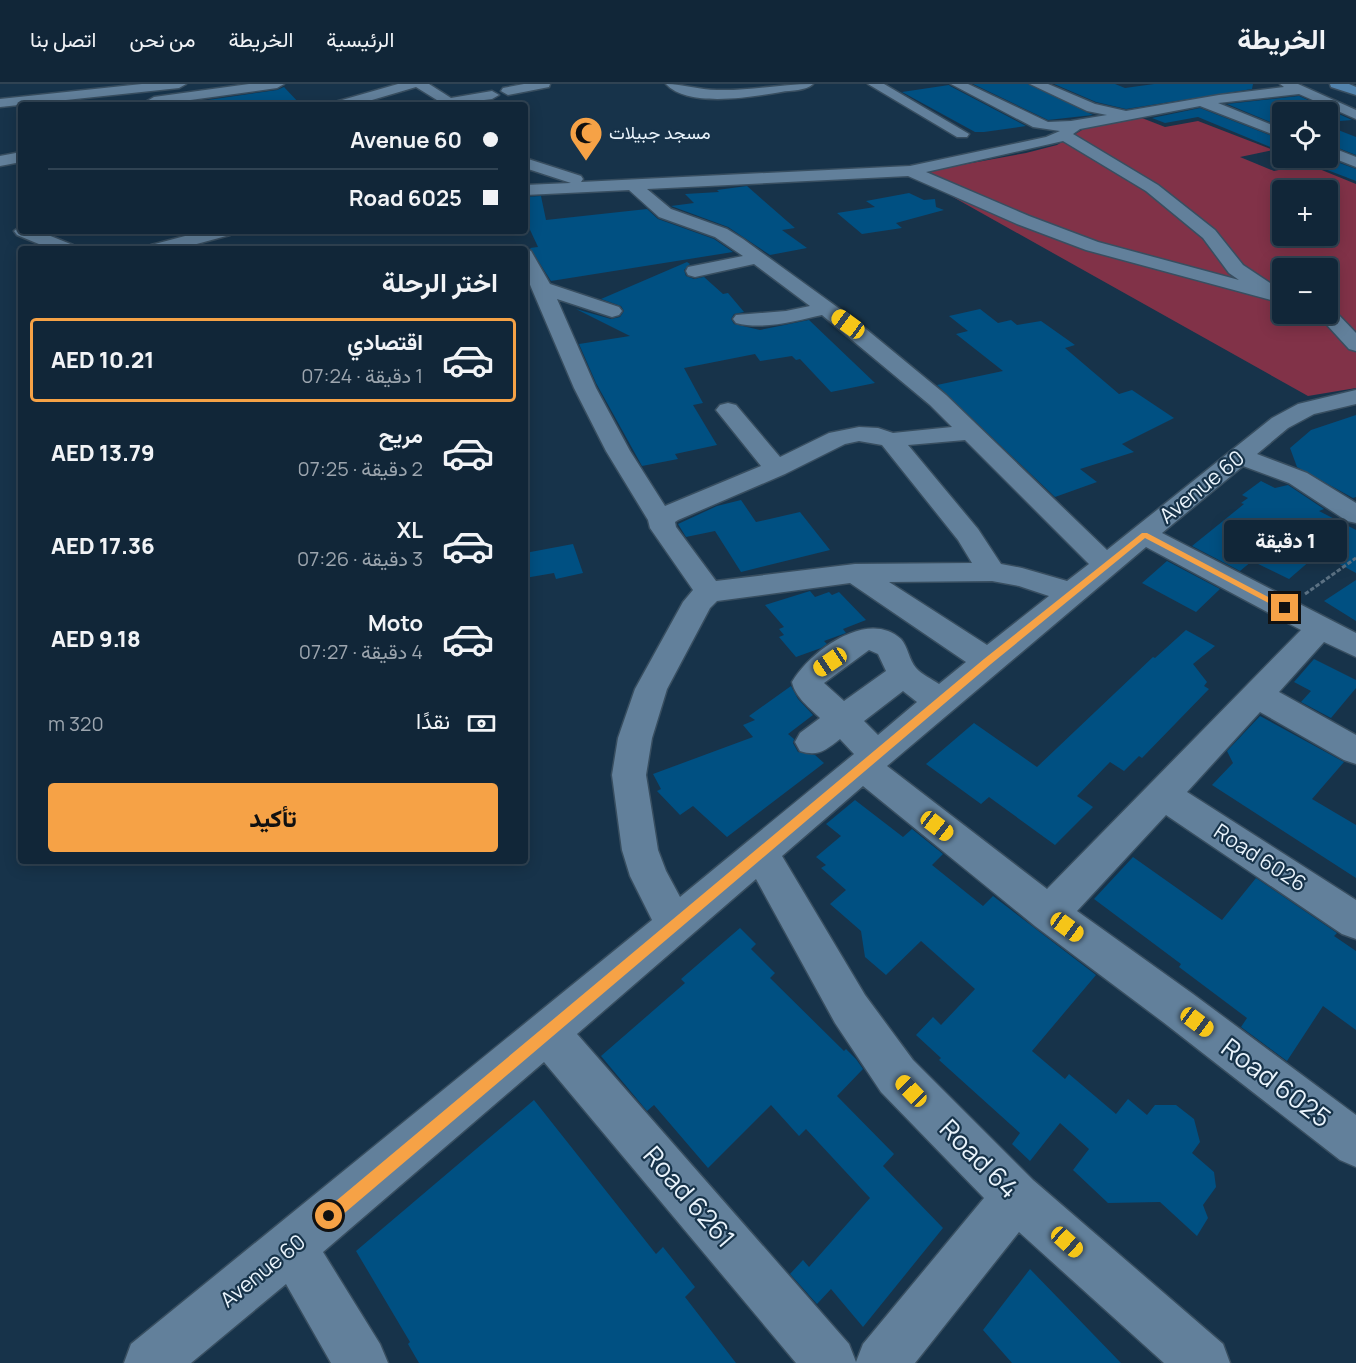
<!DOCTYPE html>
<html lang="ar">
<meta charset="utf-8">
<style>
:root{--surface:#112638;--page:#1e3243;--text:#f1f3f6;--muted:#9ca5ae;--line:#304353;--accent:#f6a246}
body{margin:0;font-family:Manrope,Vazirmatn,sans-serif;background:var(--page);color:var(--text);direction:rtl;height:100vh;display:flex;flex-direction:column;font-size:22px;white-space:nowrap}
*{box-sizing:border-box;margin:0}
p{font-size:20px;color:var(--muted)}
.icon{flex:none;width:33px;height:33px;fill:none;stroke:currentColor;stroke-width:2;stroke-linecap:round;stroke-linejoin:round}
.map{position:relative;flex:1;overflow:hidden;direction:ltr}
.details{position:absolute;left:18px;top:162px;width:510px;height:618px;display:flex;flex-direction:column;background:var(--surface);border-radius:6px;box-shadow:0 3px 15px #0003,0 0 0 2px var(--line);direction:rtl}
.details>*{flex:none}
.banner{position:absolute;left:18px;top:18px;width:510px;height:132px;border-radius:6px;box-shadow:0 3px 15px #0003,0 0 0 2px var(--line);direction:rtl;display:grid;align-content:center;height:132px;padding:0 30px;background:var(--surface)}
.fabs{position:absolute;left:1272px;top:18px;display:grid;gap:12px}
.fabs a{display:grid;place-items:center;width:66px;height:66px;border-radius:6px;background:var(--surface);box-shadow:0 3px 15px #0003,0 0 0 2px var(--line);font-size:30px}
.end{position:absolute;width:27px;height:27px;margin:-14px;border:8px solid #f6a246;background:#111;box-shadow:0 0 0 3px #111}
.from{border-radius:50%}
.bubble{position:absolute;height:42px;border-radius:6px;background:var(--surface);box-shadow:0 3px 15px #0003,0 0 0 2px var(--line);font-size:20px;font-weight:800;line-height:42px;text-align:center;direction:rtl}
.car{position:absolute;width:18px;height:36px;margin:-18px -9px;border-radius:8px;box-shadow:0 0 4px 2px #0007;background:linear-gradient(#f5c518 24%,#345 0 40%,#f5c518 0 76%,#345 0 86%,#f5c518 0)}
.banner b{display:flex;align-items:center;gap:21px;height:57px;font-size:22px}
.banner b+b{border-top:2px solid var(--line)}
.banner i{width:15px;height:15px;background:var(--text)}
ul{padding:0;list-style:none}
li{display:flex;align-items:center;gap:18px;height:84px;margin:0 12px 9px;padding:0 18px;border:3px solid transparent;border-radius:6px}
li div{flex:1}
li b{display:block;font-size:22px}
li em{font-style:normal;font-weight:800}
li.on{border-color:var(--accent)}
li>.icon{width:54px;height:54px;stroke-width:1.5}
h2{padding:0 30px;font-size:27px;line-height:72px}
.pay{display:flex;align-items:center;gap:15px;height:66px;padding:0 30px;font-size:22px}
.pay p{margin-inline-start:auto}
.cta{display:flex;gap:12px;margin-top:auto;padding:12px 30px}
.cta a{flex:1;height:69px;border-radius:6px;background:var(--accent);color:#111;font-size:24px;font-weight:800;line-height:69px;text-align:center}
header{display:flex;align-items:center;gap:36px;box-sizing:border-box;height:84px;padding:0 30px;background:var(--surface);border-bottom:2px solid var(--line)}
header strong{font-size:28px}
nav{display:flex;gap:33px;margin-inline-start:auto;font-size:21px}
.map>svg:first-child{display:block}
.green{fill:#813248;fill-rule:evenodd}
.building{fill:#005082}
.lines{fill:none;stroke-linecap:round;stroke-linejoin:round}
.minor-casing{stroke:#384e60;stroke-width:3}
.major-casing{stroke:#384e60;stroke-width:3}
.path{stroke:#5b7183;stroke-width:3;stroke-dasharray:4.5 2;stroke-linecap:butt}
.minor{fill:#62809b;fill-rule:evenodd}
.major{fill:#5384ae;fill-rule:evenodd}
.route{fill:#f6a246}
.labels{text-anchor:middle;stroke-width:4.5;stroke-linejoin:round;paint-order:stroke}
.far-poi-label{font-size:18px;fill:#eaf4fc;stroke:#17334a;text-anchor:start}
.street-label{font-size:21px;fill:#eaf4fc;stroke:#17334a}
.near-street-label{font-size:26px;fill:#eaf4fc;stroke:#17334a}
</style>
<header>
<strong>الخريطة</strong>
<nav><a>الرئيسية</a><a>الخريطة</a><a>من نحن</a><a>اتصل بنا</a></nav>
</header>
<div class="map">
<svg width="1356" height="1279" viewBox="0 0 1356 1279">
<rect width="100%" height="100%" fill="#17334a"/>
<path class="green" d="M1142 34 1165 43 1198 37 1273 66 1240 73 1274 87 1307 80 1356 100V304L1308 312 912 90 1026 69 1057 61 1087 43ZM1282 106H1328V152H1282ZM1282 184H1328V230H1282Z"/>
<path class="building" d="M973 0H1028L1093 31 1048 36Z
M1054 0H1115L1125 4 1154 0H1253L1252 5 1126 25 1096 18Z
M949 1 950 2 1026 42 984 48H975L902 8Z
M284 3 301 21H189L187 19 277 6Z
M1299 12 1352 36 1328 38V28H1282V43L1227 20Z
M1200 24 1282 56V68L1198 33 1165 39 1152 34Z
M1328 42 1356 53V71L1328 60Z
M1296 74H1326L1356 85V97Z
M747 102 795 144 782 146 807 164 770 171 728 143 671 122 694 119 685 110 719 108 717 106Z
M909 109 924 116 935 115 936 123 944 126 896 139 902 144 862 150 837 129 875 123 866 117Z
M541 112 546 136 647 125 658 135 714 155 733 168 551 197 530 164 538 163 525 135V113Z
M687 178 690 180 684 186 686 192 694 195 704 193 723 210 728 209 744 228 734 230 731 235 734 240 760 246 809 236 875 299 831 308 800 275 796 276 792 272 760 277 755 270 684 284 703 319 693 321 717 361 675 370 678 375 642 382 596 299 579 260 630 252 576 225 611 235 620 233 624 227 621 222 601 215Z
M980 225 998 239 1011 236 1017 241 1041 237 1075 261 1065 264 1119 310 1132 306 1174 334 1122 360 1134 368 1080 385 1097 398 1055 413 937 301 1003 287 956 250 968 247 949 232Z
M1356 331V413L1353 414 1297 383 1290 364 1311 346Z
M1261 397 1275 404 1288 401 1324 425 1319 427 1356 446V489L1319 469 1289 495 1252 477 1240 487 1192 462 1244 420 1241 419 1248 414 1242 411Z
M741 416 756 438 800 428 830 466 741 488 715 447 686 453 678 440 717 422Z
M573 460 583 489 556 495 554 489 525 494V469Z
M1167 477 1220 505 1196 528 1142 499Z
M1356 496V537L1324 517Z
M810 507 815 513 829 508 832 511 839 508 866 536 843 545 846 549 824 557 827 560 821 564 796 573 779 553 784 551 779 545 784 543 765 521Z
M1186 546 1215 562 1193 580 1207 598 1204 602 1209 605 1142 674 1139 672 1124 687 1110 678 1077 712 1093 723 1055 761 989 713 981 720 926 680 974 639 1037 683 1153 573 1155 574Z
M1314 575 1356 596V604L1331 634 1301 618 1311 607 1294 598Z
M791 602 798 615 813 631 788 650 794 655 793 659 798 668 815 671 824 679 727 753 693 722 680 731 657 707 661 705 653 690 753 653 743 641 755 636 749 632Z
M1260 632 1344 678 1312 715 1356 741V794L1212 701 1233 679 1227 667Z
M855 716 903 753 912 745 943 770 932 781 983 822 993 812 1096 891 1032 967 1065 995 1069 990 1116 1030 1128 1015 1147 1031 1155 1021H1176L1194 1035 1200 1058 1192 1069 1214 1088 1216 1103 1203 1121 1208 1134 1197 1152 1160 1118 1108 1119 1073 1086 1089 1065 1060 1039 1030 1077 1012 1060 1020 1049 939 976 941 974 916 951 933 933 941 941 975 905 921 857 886 891 865 873 861 847 830 820 846 806 821 784 826 781 816 773 841 752 826 740Z
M1133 773 1222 836 1256 794 1337 849 1334 852 1356 867V946L1323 922 1287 977 1241 943 1247 934 1179 883 1181 880 1094 815Z
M740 844 756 860 751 865 775 889 770 894 844 967 846 965 856 975 863 985 837 1012 894 1070 883 1082 943 1144 863 1243 831 1205 817 1220 790 1190 803 1176 809 1183 870 1114 806 1045 799 1052 771 1021 708 1084 654 1021 647 1027 601 972 685 899 681 895Z
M534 1016 656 1170 663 1163 695 1203 685 1213 736 1279H419L408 1260 410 1258 356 1167Z
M1030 1185 1121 1279H1012L983 1246Z"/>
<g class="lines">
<g class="minor-casing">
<path id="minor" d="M142 0H186L179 4 0 23V15Z
M249 0H284L277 4 154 21 147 17 154 13Z
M398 0H429L451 14 492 7 499 11 492 15 445 21 416 3 355 21H333L335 18Z
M524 0H550L549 3 508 11 501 7 503 4Z
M666 0C683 0 699 6 717 6 749 7 781 0 813 0 806 7 791 6 781 8 751 13 688 24 666 0Z
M868 0H884L969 50 967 53H957Z
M951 0H968L1048 38 1071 37 1107 31 1087 27 1030 0H1048L1095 20 1126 27 1219 11 1284 3 1280 0H1298L1356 26V35L1299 10 1218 19 1282 45V54L1200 22 1080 45 1073 50 1158 101 1215 146 1243 181 1270 199 1272 204 1282 207V219L1086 166 1017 140 908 92 647 105 671 125 727 145 743 155 855 236 946 311 1107 466 1272 334 1298 320 1356 306V320L1314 330 1288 344 1257 370 1307 389 1356 419V439L1347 437 1289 399 1243 382 1162 449 1356 549V573L1324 558 1279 608 1356 651V680L1344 676 1260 628 1187 708 1356 816V855L1342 850 1166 731 1077 827 1193 910 1356 1031V1083L1340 1076 1163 938 1035 842 863 702 782 772 865 911 913 976 1033 1096 1223 1260 1230 1279H1164L1019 1148 915 1279H796L544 978 323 1168 380 1260 388 1279H331L286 1200 191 1279H124L131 1260 652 836 630 792 622 766 612 691 618 654 635 605 683 518 693 506 650 444 648 436 606 367 574 304 525 189V165L531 167 550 200 619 223 622 227 619 231 612 233 557 215 596 304 630 367 665 422 761 382 716 326 720 321 728 319 736 321 780 373 829 349 859 343 878 344 893 349 952 343 930 321 822 231C796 237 763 246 736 239L733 235 736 231 786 227 810 222 754 180 695 193 688 191 686 187 688 183 743 172 715 153 659 133 629 106 525 111V101L571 99 525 84V74L581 92 583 95 581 98 910 82 1046 53 1060 47 1033 43ZM1063 57 1146 107 1203 154 1229 189 1239 196 1098 158 1029 132 926 88ZM965 356 1089 480 1067 497 1022 484 1001 480 978 445 908 361ZM859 357 882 361 958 456 972 479 855 480 716 497 676 443 675 438 678 436 785 390 845 360ZM1146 463 1301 546 1047 805 887 682ZM992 497 1019 502 1049 512 987 561 889 498ZM850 499 966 578 939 600C932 595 922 591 916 584 909 576 908 563 901 555 868 524 809 568 792 598 795 613 810 624 820 634L800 649 795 658 800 667C818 673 826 666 840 655L854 670 680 813 666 787 658 766 646 691 652 654 667 605 710 524 717 517ZM869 566 878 570 886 587 844 617 824 599ZM903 607 917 618 878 651 864 637ZM756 795 835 939 881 1008 984 1114 863 1260 856 1278 849 1260 577 950Z
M1328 62 1356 73V83L1328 72Z
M21 68V78L0 82V72Z
M21 142V147H38L73 161 76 165H51L17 151 14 147Z
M204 147H233L230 151 178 165H148L151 161Z
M1328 224 1334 226 1356 249V267L1349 265 1317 230H1328Z"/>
</g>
<g class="major-casing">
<path id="major" d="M1330 0H1349L1356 3V11L1331 3Z"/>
</g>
<path class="path" d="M1305 510 1356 474"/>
<use href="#minor" class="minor"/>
<use href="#major" class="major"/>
</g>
<path class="route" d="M1142 449H1147L1289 524 1282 526 1145 454 991 580 334 1138 329 1140 324 1138 322 1132 324 1127 984 575Z"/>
<defs>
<g id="mosque-pin" transform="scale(1.725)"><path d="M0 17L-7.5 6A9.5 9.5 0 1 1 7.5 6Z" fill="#f6a246" stroke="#17334a"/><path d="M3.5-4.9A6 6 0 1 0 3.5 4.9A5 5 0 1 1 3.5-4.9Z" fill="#111"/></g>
</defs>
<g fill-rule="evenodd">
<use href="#mosque-pin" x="586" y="49"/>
</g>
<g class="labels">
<g class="far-poi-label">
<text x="609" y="55">مسجد جبيلات</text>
</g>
<g class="street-label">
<text transform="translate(1202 403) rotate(-39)" y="7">Avenue 60</text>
<text transform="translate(1260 774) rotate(33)" y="7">Road 6026</text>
<text transform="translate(263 1187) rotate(-39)" y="7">Avenue 60</text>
</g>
<g class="near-street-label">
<text transform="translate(1276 999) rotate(37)" y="9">Road 6025</text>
<text transform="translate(979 1075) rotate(45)" y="9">Road 64</text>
<text transform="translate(689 1113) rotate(49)" y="9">Road 6261</text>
</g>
</g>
</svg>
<div class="fabs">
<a><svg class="icon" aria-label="locate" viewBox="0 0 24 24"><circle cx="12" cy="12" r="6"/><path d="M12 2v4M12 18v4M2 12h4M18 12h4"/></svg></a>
<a>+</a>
<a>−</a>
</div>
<i class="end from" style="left:329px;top:1132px"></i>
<i class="end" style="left:1285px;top:524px"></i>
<div class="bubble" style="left:1224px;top:436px;width:123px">1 دقيقة</div>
<i class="car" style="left:848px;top:240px;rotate:306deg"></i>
<i class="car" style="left:830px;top:578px;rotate:236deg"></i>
<i class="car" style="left:937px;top:742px;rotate:128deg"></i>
<i class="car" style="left:1067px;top:843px;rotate:126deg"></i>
<i class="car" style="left:1197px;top:938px;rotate:127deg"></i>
<i class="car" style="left:911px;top:1007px;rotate:316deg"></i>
<i class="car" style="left:1067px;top:1158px;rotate:132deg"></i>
<div class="banner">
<b><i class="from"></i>Avenue 60</b>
<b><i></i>Road 6025</b>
</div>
<section class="details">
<h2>اختر الرحلة</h2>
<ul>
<li class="on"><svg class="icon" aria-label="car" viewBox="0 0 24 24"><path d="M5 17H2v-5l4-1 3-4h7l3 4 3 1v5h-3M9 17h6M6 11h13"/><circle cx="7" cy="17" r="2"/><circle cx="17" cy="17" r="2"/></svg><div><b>اقتصادي</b><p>1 دقيقة · 07:24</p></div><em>AED 10.21</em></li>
<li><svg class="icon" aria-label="car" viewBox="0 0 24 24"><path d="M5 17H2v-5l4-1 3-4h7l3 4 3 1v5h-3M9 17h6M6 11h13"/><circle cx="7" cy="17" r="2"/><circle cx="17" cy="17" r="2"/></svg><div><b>مريح</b><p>2 دقيقة · 07:25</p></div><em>AED 13.79</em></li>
<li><svg class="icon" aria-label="car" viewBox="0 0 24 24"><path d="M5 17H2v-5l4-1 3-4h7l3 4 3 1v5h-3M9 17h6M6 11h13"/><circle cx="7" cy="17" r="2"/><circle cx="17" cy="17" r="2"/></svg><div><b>XL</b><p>3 دقيقة · 07:26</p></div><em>AED 17.36</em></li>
<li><svg class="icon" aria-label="car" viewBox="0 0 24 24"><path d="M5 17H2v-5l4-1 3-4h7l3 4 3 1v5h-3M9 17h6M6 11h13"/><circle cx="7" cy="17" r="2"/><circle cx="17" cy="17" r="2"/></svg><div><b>Moto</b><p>4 دقيقة · 07:27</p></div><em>AED 9.18</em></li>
</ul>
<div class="pay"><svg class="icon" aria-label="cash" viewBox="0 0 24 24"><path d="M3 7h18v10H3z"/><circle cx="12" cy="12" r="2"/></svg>نقدًا<p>320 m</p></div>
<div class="cta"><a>تأكيد</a></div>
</section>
</div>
